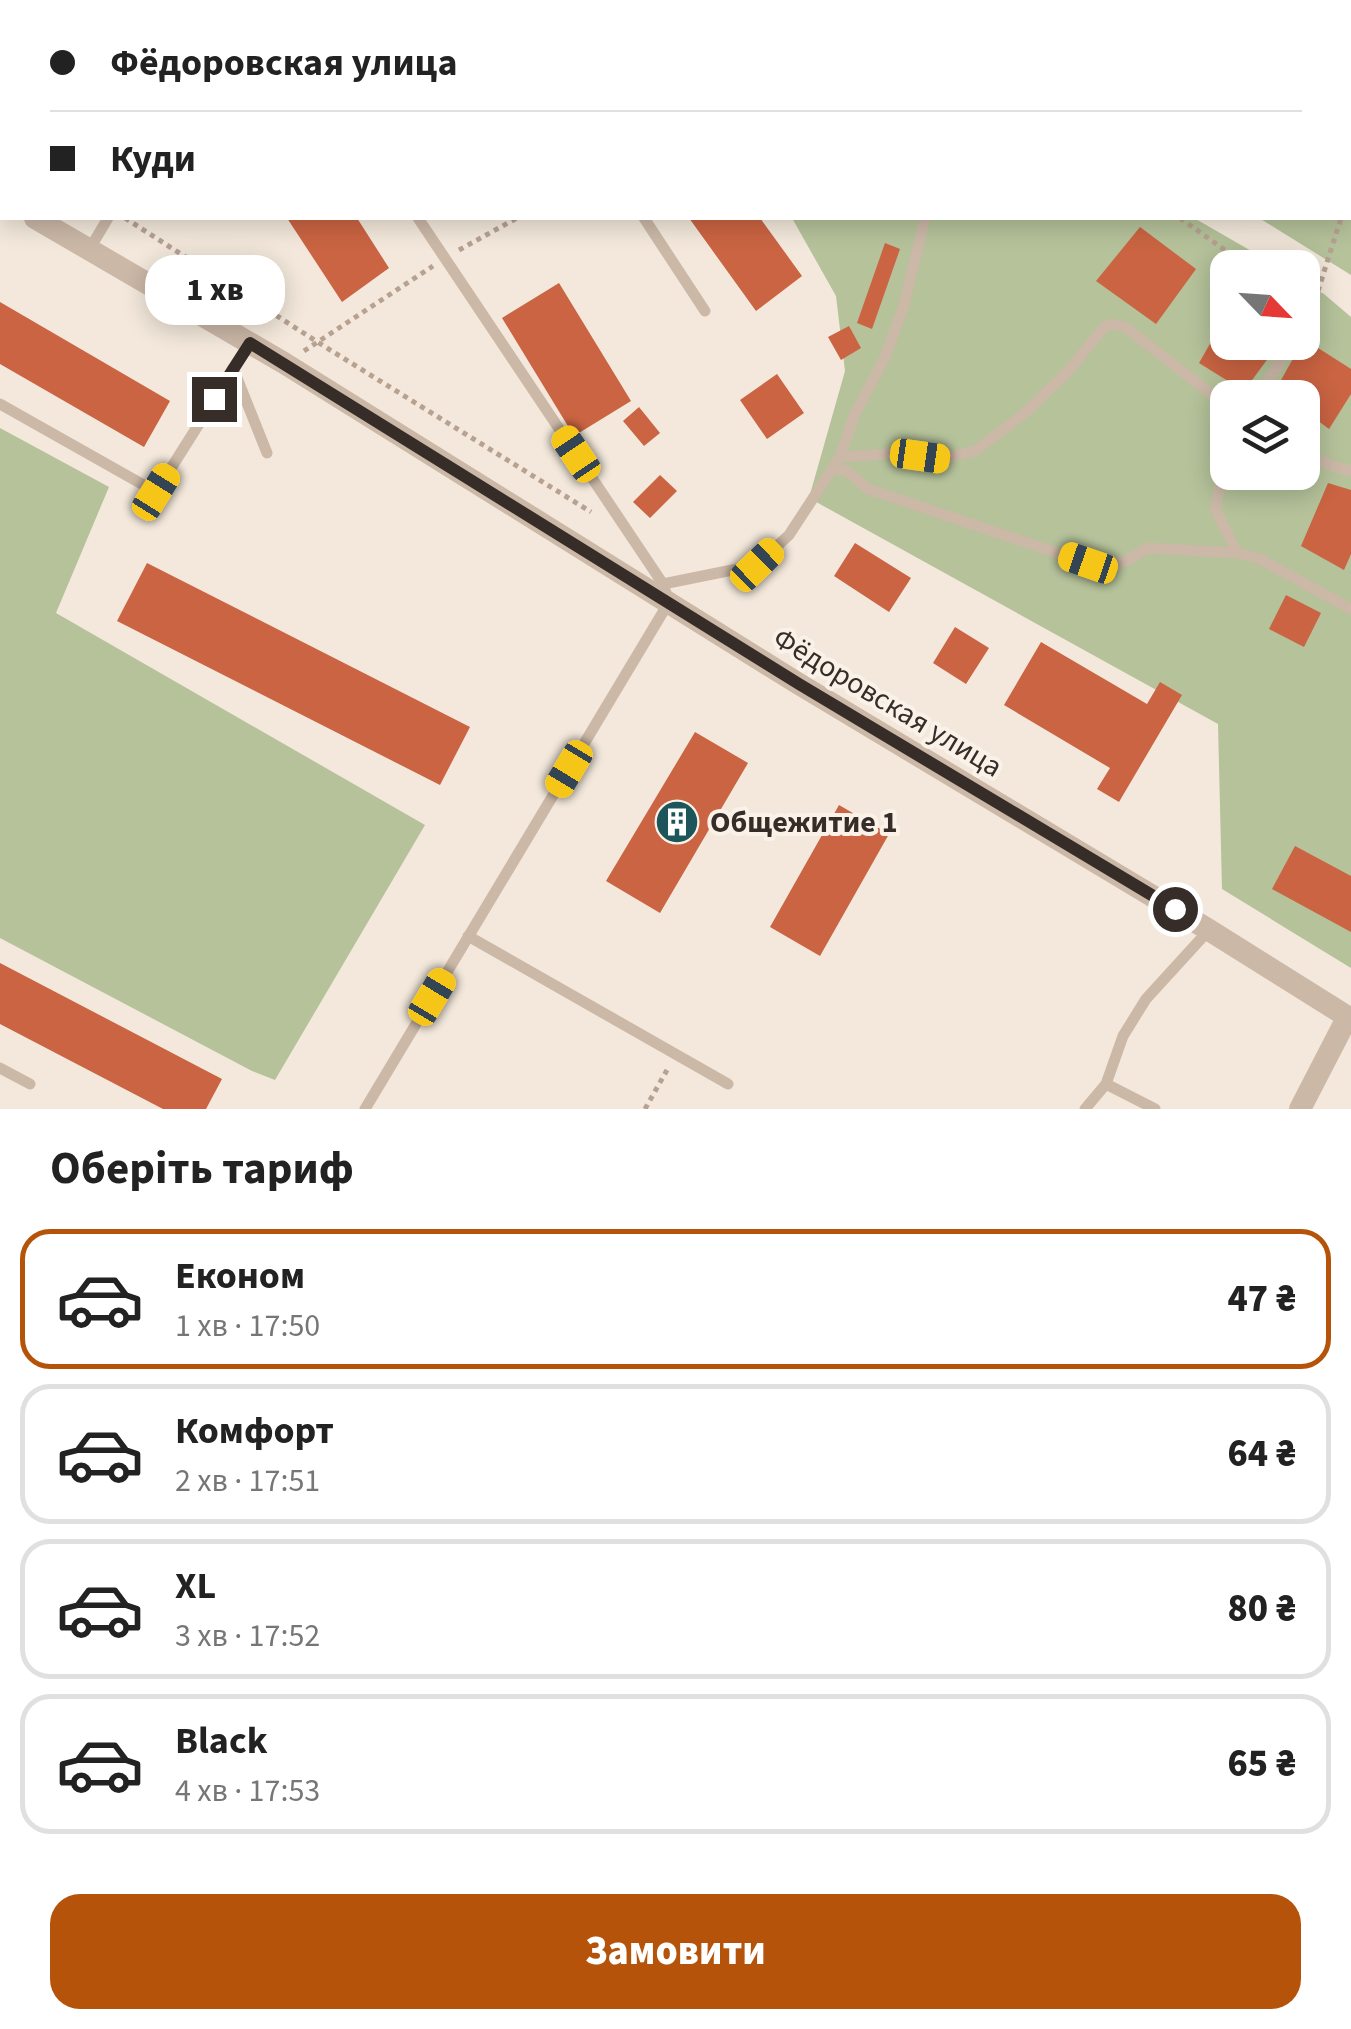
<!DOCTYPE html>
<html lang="uk">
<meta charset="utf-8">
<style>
:root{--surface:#fff;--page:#f6f6f6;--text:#222;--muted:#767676;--line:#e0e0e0;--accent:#b45309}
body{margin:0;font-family:"Source Sans 3",sans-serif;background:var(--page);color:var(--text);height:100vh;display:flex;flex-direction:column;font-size:38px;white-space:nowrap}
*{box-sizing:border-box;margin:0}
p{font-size:32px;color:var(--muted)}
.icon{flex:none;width:55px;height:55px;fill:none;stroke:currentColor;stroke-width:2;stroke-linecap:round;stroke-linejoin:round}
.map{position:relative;height:1109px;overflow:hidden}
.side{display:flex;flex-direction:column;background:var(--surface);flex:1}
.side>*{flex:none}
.banner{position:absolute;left:0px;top:0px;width:1352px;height:220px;box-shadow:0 5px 25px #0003;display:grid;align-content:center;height:220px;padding:0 50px;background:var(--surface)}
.needle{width:65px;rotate:115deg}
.fabs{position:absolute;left:1210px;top:250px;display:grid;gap:20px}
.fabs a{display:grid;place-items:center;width:110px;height:110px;border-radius:20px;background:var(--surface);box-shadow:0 5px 25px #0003;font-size:50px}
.end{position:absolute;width:45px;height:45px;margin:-22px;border:12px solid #372d28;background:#fff;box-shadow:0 0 0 5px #fff}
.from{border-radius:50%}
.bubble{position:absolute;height:70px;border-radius:30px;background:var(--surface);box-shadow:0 5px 25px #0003;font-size:32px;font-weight:800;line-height:70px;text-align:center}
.car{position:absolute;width:30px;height:60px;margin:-30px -15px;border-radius:12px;box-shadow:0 0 8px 2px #0007;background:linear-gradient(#f5c518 24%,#345 0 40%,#f5c518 0 76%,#345 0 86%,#f5c518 0)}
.banner b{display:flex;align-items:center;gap:35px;height:95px;font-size:38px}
.banner b+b{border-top:2px solid var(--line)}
.banner i{width:25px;height:25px;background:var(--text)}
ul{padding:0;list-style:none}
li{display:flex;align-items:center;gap:30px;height:140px;margin:0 20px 15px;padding:0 30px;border:5px solid var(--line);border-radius:30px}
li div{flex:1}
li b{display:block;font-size:38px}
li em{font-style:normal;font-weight:800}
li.on{border-color:var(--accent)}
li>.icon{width:90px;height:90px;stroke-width:1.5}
h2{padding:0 50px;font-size:45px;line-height:120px}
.action{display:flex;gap:20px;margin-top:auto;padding:20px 50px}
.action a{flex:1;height:115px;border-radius:30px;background:var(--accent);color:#fff;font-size:40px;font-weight:800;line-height:115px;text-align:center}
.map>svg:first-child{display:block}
.green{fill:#b5c29a;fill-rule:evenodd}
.building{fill:#ca6442}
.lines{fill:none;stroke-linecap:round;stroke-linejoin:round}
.path{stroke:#b7a191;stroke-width:5;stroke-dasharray:5 5;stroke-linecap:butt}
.service{stroke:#cbb8a7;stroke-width:11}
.minor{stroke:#cbb8a7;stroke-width:22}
.route{stroke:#372d28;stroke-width:12}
.labels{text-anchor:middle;stroke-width:8;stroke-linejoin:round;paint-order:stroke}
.street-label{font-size:30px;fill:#372d28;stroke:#faf2e8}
.poi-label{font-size:30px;font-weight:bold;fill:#372d28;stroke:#faf2e8;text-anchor:start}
</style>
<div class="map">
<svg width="1351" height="1109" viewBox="0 0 1351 1109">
<rect width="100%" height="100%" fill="#f3e8db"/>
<path class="green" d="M662 0H993L994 2H663Z
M1006 0H1274L1277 2H1008Z
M1350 56H1351V275L1259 218H1350Z
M792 218H1194L1279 267 1228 268V342H1302L1303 282 1324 294 1351 317V968L1222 889 1218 724 809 498 845 371 836 296ZM1228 398H1302V472H1228Z
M0 428 109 487 56 613 425 825 275 1080 252 1071 0 938Z"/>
<path class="building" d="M287 218H357L389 268 342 302Z
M689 218H760L802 276 756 311Z
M1140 227 1196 269 1156 324 1096 281Z
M885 243 900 249 872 329 857 323Z
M559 283 631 401 574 436 502 318Z
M0 302 170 401 144 447 0 364Z
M1228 312V342H1280L1244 391 1199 363Z
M849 326 861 348 841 360 828 337Z
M1304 339 1351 369V394L1329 429 1302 409V398H1287L1276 389Z
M777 374 804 413 767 439 740 400Z
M639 407 660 433 644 446 623 421Z
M660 475 677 491 650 518 633 502Z
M1328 483 1351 490V554L1344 570 1301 546Z
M855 543 911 578 889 612 834 576Z
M147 563 470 727 440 785 117 621Z
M1286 595 1321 613 1304 647 1269 629Z
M955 627 989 648 966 684 933 663Z
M1041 642 1147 704 1160 682 1182 695 1119 802 1097 789 1110 768 1004 705Z
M695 732 748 763 660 913 606 881Z
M839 805 889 834 820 956 770 927Z
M1295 846 1351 876V932L1272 889Z
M0 963 222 1079 206 1109H163L0 1024Z"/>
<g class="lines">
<path class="path" d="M1248 0 1251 2
M980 2 985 0
M1350 64H1351
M0 140 2 141
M1350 188 1351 186
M125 218 319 343 591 512
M1180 218 1250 268
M459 250 517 218
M1312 310 1341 218
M304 351 433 266
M645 1109 667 1070"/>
<path class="service" d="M272 0 274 2
M502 0 503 2
M847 0 850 2
M32 2 33 0
M0 12 2 13
M644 218 705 311
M89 250 108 218
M1302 327 1305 323
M233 368 267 453
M1257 398 1293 342
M0 404 156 492 250 343
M1302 451 1330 465 1351 471
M1228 455 1215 508 1237 553
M840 457 900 453 940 459 975 451 1026 412 1069 370 1104 327 1113 324 1125 327 1228 407
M832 468 847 471 868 489 1087 563 1111 565 1126 561 1148 548 1237 553 1260 559 1351 609
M663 584 757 565 789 535 840 457 854 416 885 357 904 305 925 218
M468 936 728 1084
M0 1068 30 1084
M1106 1084 1155 1109
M365 1109 669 602 663 584 418 218
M1085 1109 1106 1084 1123 1036 1146 999 1209 930"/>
<path class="minor" d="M0 196 2 198
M35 218 284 363 799 684 1209 930 1351 1019
M1300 1109 1347 1018"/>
</g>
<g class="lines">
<path class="route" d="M214 399 250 343 799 684 1175 909"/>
</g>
<defs>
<g id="building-disc" transform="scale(2.25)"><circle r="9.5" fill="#1c565a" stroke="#faf2e8"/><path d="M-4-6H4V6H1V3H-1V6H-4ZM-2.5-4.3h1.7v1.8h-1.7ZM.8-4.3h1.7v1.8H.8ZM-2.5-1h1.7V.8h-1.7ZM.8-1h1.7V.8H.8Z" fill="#fff"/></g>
</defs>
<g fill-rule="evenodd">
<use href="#building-disc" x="677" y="822"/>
</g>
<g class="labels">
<g class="street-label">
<text transform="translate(888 702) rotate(31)" y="10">Фёдоровская улица</text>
</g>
<g class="poi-label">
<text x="710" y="832">Общежитие 1</text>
</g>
</g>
</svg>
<div class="fabs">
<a><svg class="needle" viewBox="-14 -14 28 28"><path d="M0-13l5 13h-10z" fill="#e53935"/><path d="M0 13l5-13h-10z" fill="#767676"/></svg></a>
<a><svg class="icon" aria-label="layers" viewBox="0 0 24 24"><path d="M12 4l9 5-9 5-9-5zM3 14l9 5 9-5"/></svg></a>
</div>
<i class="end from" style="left:1175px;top:909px"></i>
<i class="end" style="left:214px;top:399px"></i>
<div class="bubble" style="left:145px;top:255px;width:140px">1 хв</div>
<i class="car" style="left:576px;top:454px;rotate:326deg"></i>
<i class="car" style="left:920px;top:456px;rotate:98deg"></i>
<i class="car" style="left:156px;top:492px;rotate:32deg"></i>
<i class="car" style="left:1088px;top:563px;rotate:289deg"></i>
<i class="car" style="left:757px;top:565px;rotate:46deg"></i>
<i class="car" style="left:569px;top:769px;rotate:211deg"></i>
<i class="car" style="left:432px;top:997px;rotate:31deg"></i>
<div class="banner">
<b><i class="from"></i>Фёдоровская улица</b>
<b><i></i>Куди</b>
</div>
</div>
<section class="side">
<h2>Оберіть тариф</h2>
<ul>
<li class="on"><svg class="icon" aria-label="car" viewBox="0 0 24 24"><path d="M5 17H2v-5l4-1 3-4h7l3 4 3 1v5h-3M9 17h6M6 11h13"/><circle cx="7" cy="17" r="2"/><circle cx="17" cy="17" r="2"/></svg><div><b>Економ</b><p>1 хв · 17:50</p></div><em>47 ₴</em></li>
<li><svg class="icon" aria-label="car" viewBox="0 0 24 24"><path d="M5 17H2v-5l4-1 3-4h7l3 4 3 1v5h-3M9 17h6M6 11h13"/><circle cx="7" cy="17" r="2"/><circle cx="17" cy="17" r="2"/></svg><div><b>Комфорт</b><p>2 хв · 17:51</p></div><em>64 ₴</em></li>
<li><svg class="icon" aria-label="car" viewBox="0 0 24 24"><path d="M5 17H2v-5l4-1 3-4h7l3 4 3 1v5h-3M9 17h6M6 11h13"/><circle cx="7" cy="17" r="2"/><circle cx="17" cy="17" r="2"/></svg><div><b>XL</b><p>3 хв · 17:52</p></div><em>80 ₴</em></li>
<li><svg class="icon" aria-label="car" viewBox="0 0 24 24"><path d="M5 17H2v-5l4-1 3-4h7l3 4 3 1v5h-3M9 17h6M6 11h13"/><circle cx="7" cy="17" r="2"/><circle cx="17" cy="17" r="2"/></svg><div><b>Black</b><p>4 хв · 17:53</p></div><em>65 ₴</em></li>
</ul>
<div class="action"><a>Замовити</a></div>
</section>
